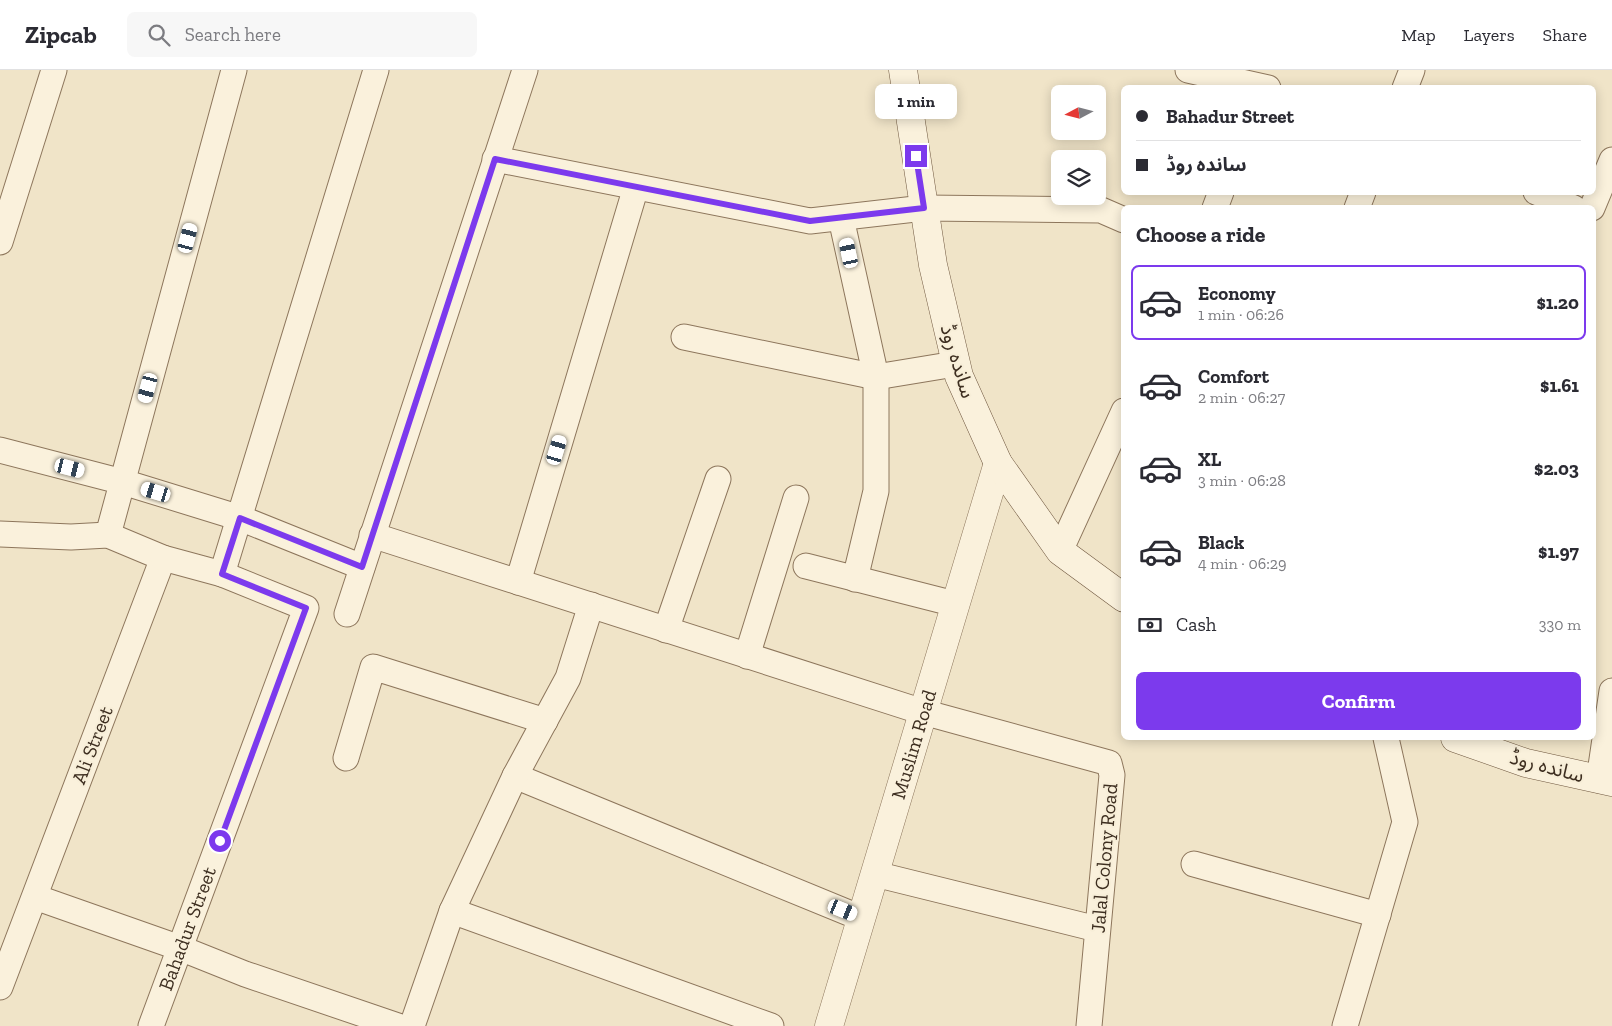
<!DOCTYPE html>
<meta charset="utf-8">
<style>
:root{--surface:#fff;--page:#f7f7f7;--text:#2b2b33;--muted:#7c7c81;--line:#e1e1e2;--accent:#7c3aed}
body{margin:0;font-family:"Zilla Slab","Noto Sans Arabic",serif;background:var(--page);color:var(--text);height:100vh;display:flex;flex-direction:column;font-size:19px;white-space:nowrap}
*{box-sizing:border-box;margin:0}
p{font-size:16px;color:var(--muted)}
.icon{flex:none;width:28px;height:28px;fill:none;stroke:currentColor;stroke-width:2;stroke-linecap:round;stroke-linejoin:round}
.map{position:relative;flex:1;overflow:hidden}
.side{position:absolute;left:1121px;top:135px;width:475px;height:535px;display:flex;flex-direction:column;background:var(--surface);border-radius:8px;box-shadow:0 2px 12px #0003}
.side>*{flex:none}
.hud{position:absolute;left:1121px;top:15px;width:475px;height:110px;border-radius:8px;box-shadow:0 2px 12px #0003;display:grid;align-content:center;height:110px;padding:0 15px;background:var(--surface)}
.needle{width:32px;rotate:263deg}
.buttons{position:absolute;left:1051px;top:15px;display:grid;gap:10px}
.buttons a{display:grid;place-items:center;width:55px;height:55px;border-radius:8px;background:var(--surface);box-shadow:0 2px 12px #0003;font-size:25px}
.end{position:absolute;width:22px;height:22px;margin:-11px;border:6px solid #7c3aed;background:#fff;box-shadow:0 0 0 2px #fff}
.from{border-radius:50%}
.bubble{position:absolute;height:35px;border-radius:8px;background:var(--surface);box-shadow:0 2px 12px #0003;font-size:16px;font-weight:700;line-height:35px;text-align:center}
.car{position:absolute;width:15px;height:30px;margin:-15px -8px;border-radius:6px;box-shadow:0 0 4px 1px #0007;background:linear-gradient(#fff 24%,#345 0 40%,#fff 0 76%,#345 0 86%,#fff 0)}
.hud b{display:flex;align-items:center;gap:18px;height:48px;font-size:19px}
.hud b+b{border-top:1px solid var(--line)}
.hud i{width:12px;height:12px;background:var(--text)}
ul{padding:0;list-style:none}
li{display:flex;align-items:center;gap:15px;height:75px;margin:0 10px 8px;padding:0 5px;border:2px solid transparent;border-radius:8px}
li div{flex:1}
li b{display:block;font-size:19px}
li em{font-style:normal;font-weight:700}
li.active{border-color:var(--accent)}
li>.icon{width:45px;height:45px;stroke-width:1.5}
h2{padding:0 15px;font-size:22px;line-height:60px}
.pay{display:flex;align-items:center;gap:12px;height:55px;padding:0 15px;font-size:19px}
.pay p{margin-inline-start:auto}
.cta{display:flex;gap:10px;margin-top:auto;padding:10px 15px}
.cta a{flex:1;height:58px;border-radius:8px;background:var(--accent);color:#fff;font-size:20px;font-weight:700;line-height:58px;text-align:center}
header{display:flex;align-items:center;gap:30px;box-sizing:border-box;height:70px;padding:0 25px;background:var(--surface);border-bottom:1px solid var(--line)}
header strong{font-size:24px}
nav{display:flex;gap:28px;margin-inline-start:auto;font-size:18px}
.search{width:350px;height:45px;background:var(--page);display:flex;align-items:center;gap:12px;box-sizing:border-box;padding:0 18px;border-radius:8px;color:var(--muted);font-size:19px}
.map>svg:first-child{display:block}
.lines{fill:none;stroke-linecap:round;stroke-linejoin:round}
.minor-casing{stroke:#8d765c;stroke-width:27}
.tertiary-casing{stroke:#8d765c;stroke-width:29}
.secondary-casing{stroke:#6f573f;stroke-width:29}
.minor{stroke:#faf1dc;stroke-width:25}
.tertiary{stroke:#faf1dc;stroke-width:28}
.secondary{stroke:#faf1dc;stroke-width:28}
.route{stroke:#7c3aed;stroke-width:6}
.labels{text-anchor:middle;stroke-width:4;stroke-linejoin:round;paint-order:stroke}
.street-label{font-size:20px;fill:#3d2e20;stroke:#f7eed8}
</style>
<header>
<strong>Zipcab</strong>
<div class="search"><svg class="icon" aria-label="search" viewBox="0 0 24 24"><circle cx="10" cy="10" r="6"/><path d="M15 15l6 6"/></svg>Search here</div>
<nav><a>Map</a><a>Layers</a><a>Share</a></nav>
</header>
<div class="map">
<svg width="1612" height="956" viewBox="0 0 1612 956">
<rect width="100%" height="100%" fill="#f0e4c8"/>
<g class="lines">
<g class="minor-casing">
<g id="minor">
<path d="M1188 0 1268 18"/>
<path d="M1405 18 1412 0"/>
<path d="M495 89 810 151 924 138 1101 140 1124 150"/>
<path d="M1536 122 1574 138"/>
<path d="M1215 138 1221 122"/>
<path d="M1357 138 1363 122"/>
<path d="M1592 138 1612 90"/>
<path d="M841 148 876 307V421L855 509"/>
<path d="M0 172 54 0"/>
<path d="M684 267 876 307 955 294"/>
<path d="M0 380 123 412 240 448 362 497"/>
<path d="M0 464 71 467 108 465 163 488 0 917"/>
<path d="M108 465 234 0"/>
<path d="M372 465 923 642 1109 693 1112 705 1089 956"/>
<path d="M1060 481 1124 341"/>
<path d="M806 496 955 534"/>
<path d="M222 504 376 0"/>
<path d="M518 512 636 117"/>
<path d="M347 544 525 0"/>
<path d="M666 560 718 409"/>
<path d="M747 586 796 428"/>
<path d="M346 688 373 597 545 651"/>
<path d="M515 706 861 848"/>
<path d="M1599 710 1612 621"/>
<path d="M1194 794 1378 845"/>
<path d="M875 804 1097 859"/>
<path d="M35 827 180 878 245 904 398 956"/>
<path d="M452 841 771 956"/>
<path id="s1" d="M151 956 306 538 222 504 163 488"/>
<path d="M412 956 452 841 515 706 568 608 591 535"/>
<path d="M1345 956 1405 752 1386 668"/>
</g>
</g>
<g class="tertiary-casing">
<g id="tertiary">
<path id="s2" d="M829 956 998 393"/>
</g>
</g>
<g class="secondary-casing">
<path id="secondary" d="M903 0 933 195 959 306 998 393 1060 481 1124 528
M1455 668 1526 693 1612 712"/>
</g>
<use href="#minor" class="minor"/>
<use href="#tertiary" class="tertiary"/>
<use href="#secondary" class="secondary"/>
</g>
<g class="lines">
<path class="route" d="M220 771 306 538 222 504 240 448 362 497 495 89 810 151 924 138 916 86"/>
</g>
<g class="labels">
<g class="street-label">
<text transform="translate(958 291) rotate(73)" y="7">ساندہ روڈ</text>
<text transform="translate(92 675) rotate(-69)" y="7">Ali Street</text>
<text dy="7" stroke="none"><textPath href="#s2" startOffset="294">Muslim Road</textPath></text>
<text transform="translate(1547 696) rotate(15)" y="7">ساندہ روڈ</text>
<text transform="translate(1104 788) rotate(-85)" y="7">Jalal Colony Road</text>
<text dy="7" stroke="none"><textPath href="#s1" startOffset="104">Bahadur Street</textPath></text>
</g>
</g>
</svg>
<div class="buttons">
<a><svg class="needle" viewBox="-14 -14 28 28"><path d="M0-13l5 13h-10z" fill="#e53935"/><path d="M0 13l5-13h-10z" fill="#7c7c81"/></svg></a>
<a><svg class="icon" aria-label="layers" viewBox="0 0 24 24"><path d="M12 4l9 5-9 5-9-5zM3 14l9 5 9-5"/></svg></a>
</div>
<i class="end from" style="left:220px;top:771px"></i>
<i class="end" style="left:916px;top:86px"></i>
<div class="bubble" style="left:875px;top:14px;width:82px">1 min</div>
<i class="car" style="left:188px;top:168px;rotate:15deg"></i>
<i class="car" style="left:849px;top:183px;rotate:348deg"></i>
<i class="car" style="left:148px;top:318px;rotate:195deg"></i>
<i class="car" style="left:557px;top:380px;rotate:17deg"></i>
<i class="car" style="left:70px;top:398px;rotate:104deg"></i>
<i class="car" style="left:156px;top:422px;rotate:287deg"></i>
<i class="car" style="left:843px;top:840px;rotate:112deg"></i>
<div class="hud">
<b><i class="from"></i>Bahadur Street</b>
<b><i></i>ساندہ روڈ</b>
</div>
<section class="side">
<h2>Choose a ride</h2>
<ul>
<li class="active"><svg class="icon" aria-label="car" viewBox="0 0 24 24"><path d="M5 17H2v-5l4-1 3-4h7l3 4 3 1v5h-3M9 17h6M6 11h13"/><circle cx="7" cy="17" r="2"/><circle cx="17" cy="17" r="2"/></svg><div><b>Economy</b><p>1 min · 06:26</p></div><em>$1.20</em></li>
<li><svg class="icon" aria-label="car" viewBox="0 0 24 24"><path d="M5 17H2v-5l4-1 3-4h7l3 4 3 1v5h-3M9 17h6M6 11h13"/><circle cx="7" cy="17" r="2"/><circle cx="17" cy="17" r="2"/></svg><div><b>Comfort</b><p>2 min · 06:27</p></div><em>$1.61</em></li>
<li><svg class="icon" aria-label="car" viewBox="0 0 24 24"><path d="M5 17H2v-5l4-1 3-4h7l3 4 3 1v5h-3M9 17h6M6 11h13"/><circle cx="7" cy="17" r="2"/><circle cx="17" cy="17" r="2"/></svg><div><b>XL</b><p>3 min · 06:28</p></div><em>$2.03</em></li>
<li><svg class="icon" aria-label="car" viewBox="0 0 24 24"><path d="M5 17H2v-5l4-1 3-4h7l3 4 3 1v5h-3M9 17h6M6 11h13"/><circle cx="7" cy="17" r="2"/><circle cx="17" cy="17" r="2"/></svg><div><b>Black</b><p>4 min · 06:29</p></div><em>$1.97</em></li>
</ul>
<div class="pay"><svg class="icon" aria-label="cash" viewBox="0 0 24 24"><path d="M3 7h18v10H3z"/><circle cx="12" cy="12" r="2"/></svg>Cash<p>330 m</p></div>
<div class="cta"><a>Confirm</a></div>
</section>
</div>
